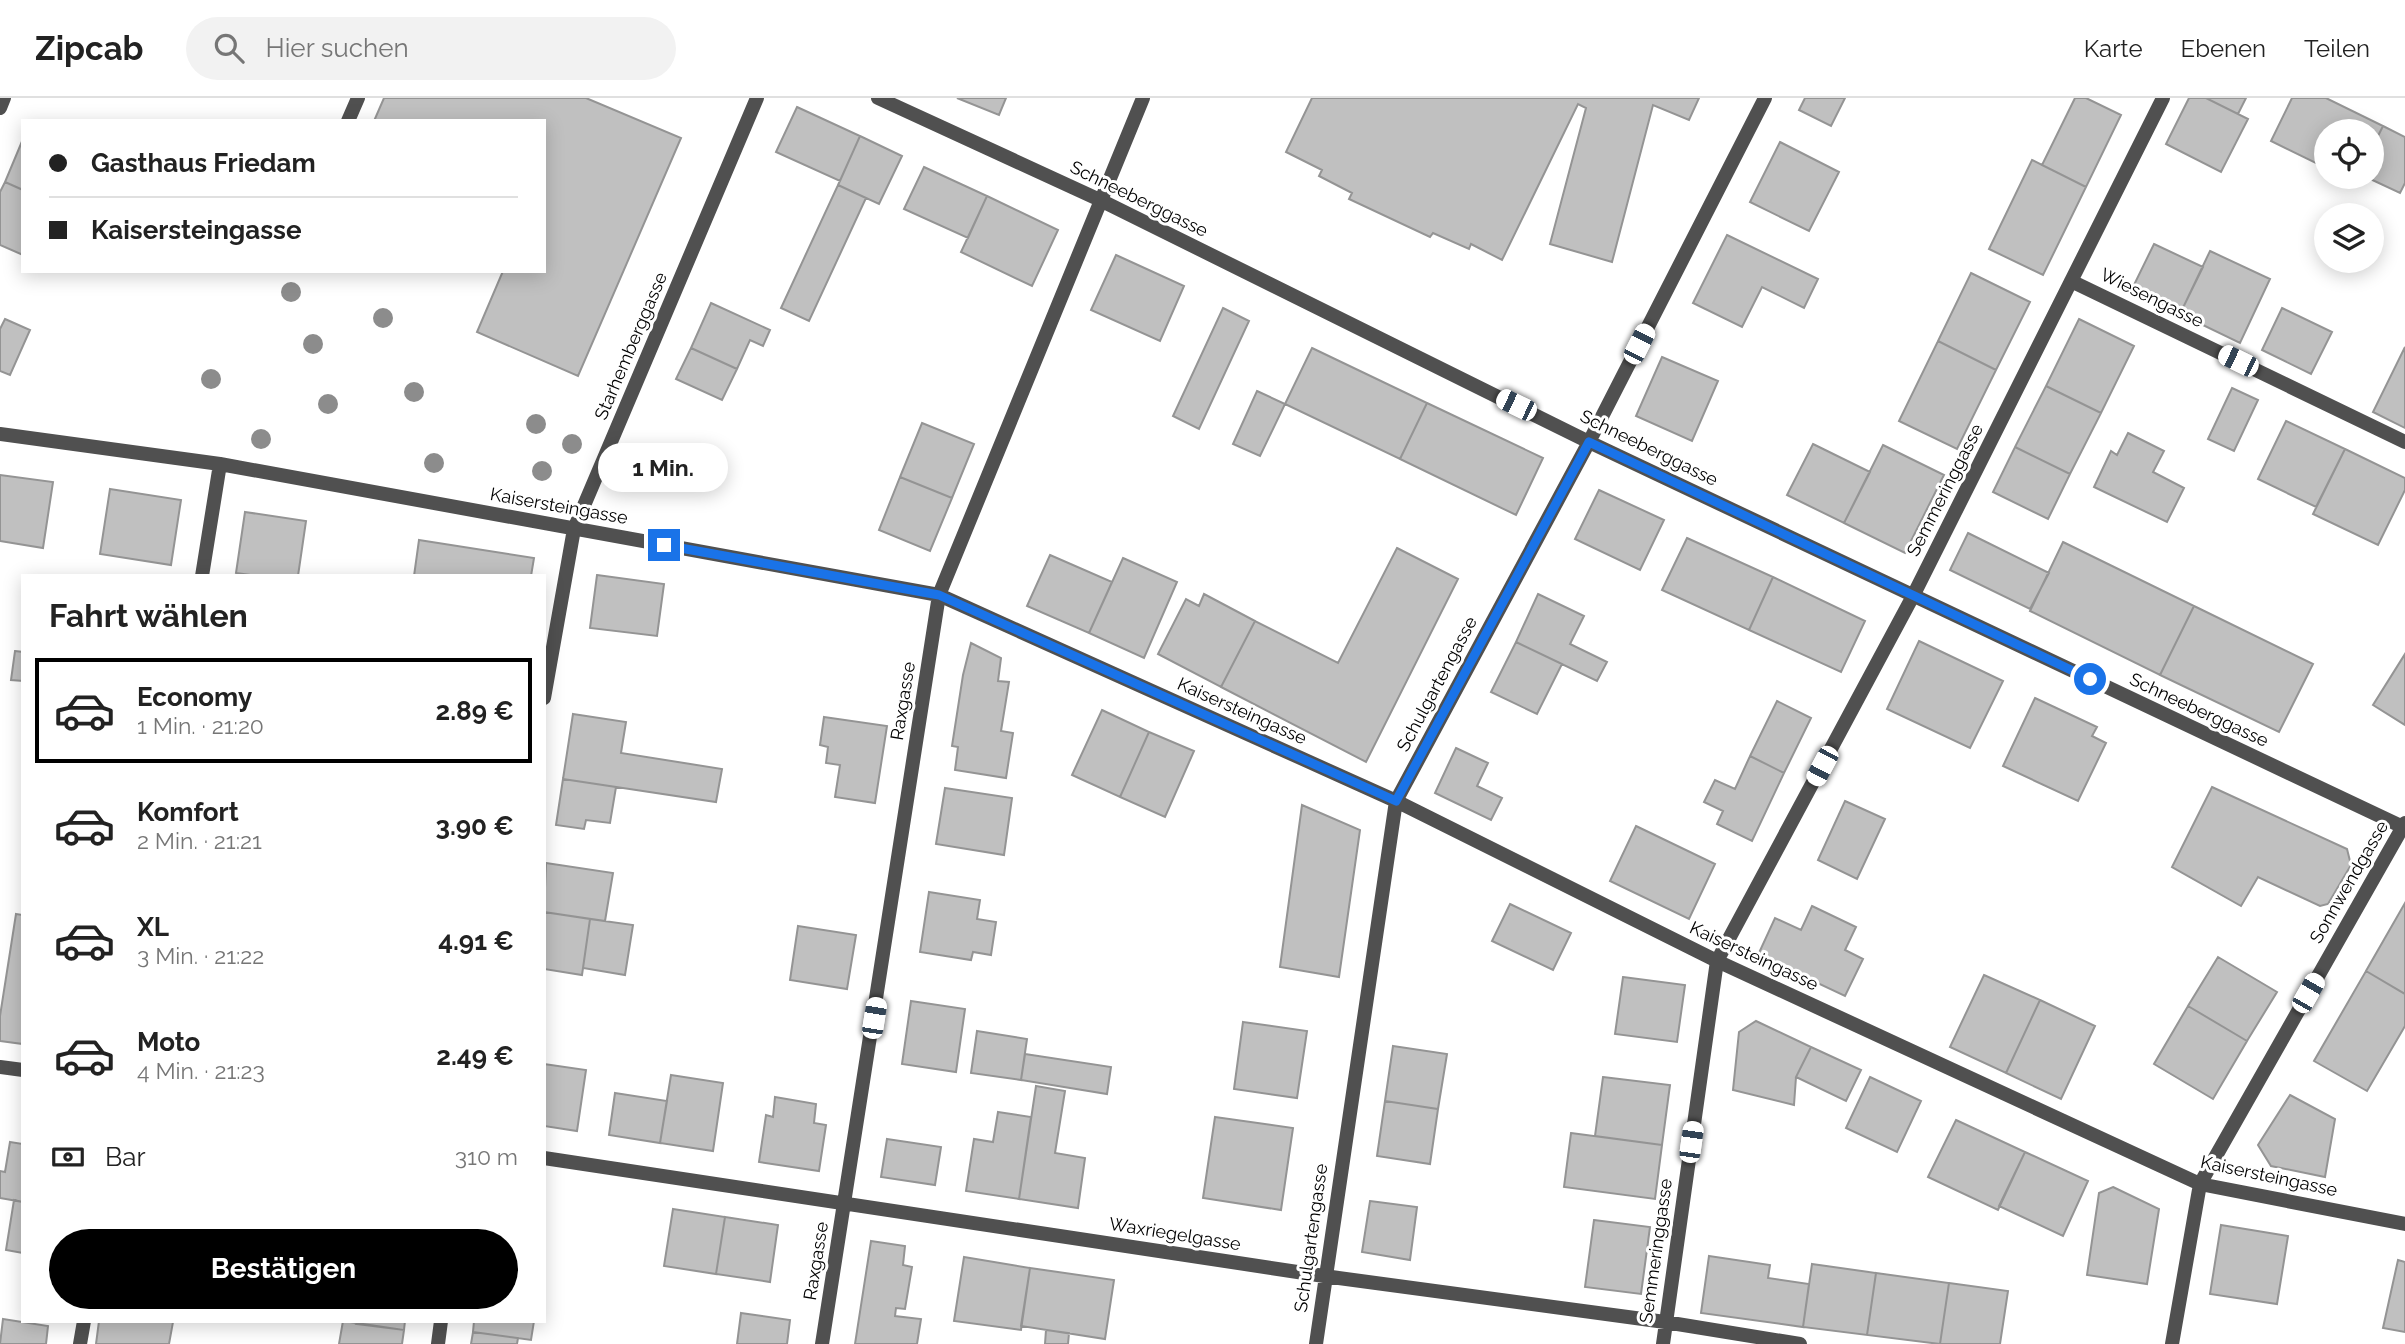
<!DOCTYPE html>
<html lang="de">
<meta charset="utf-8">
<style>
:root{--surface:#fff;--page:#f2f2f2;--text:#222;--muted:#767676;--line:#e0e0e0;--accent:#000}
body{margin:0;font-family:Raleway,sans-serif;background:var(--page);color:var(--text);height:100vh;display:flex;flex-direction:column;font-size:26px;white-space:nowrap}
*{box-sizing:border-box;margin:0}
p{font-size:23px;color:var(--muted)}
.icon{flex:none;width:38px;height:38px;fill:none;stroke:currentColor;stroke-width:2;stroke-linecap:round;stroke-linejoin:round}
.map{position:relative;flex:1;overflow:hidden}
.drawer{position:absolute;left:21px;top:476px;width:525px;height:749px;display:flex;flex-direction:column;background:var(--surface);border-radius:0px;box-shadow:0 4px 18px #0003}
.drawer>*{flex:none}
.banner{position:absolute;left:21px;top:21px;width:525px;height:154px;border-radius:0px;box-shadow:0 4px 18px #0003;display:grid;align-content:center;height:154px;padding:0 28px;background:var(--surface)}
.fabs{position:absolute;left:2314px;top:21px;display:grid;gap:14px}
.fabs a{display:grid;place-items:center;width:70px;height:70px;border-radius:50%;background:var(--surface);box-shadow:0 4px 18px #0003;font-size:35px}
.end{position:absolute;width:32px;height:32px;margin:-16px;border:9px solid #1a73e8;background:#fff;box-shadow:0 0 0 4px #fff}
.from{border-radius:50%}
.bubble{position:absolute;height:49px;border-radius:24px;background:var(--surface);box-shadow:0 4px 18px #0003;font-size:23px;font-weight:700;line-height:49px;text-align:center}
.car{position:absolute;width:21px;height:42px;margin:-21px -10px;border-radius:9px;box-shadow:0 0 5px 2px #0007;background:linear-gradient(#fff 24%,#345 0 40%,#fff 0 76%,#345 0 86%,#fff 0)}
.banner b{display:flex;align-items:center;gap:24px;height:66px;font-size:26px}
.banner b+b{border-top:2px solid var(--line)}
.banner i{width:18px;height:18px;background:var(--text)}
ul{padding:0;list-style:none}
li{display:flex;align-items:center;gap:21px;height:105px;margin:0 14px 10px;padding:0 14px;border:4px solid transparent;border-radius:0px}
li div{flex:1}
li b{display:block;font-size:26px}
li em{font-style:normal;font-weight:700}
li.on{border-color:var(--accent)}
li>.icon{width:63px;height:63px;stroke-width:1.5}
h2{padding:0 28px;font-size:32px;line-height:84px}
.pay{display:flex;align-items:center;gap:18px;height:77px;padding:0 28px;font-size:26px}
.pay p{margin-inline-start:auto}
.action{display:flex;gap:14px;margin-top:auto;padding:14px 28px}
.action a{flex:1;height:80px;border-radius:42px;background:var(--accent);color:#fff;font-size:28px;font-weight:700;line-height:80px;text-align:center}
header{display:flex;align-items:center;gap:42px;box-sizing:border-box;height:98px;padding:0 35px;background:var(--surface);border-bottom:2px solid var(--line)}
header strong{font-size:33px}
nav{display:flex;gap:38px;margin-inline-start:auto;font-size:24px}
.search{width:490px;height:63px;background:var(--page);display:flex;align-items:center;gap:18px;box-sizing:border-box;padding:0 24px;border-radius:38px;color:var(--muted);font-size:26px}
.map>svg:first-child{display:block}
.building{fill:#c0c0c0;stroke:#949494;stroke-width:2}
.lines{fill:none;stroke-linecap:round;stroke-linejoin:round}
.lane{stroke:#505050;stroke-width:14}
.street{stroke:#505050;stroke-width:14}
.tree{fill:#8c8c8c}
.route{stroke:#1a73e8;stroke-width:9}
.labels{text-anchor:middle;stroke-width:6;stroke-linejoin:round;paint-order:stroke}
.street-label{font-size:18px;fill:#000;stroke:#fff}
</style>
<header>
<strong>Zipcab</strong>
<div class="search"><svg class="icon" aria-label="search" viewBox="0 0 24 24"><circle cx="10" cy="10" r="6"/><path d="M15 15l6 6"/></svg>Hier suchen</div>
<nav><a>Karte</a><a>Ebenen</a><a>Teilen</a></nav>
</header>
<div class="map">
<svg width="2405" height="1246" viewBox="0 0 2405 1246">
<rect width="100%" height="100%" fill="#fff"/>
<path class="building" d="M384 0H586L681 40 578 278 477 234 503 173H544V23H374Z
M957 0H1006L999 17Z
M1312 0H1699L1689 22 1653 7 1612 164 1550 146 1586 10 1578 6 1502 162 1471 146 1469 151 1433 135 1430 139 1349 101 1352 95 1319 78 1322 72 1286 54Z
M1805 0H1845L1831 28 1799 12Z
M2075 0H2086L2121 17 2086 89 2042 67Z
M2189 0H2206L2248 21 2221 74 2166 46Z
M2206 0H2246L2238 16Z
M2292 0H2326L2383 28 2371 52V33H2326V70L2271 43Z
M797 9 860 38 840 83 776 54Z
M2383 28 2405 39V85L2400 95 2366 79H2371V52Z
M860 38 902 58 879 106 838 87Z
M23 41V92L5 84Z
M1780 44 1839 74 1809 133 1750 104Z
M2032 62 2086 89 2043 177 1989 151Z
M924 69 987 98 968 140 904 111Z
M5 84 23 92V157L0 147V94Z
M838 87 866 100 809 223 781 210Z
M987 98 1058 132 1032 188 961 154Z
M1727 137 1818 181 1804 210 1762 189 1742 229 1693 205Z
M2154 146 2203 169 2180 216 2131 193Z
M2210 153 2270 181 2240 245 2180 216Z
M1116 157 1184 188 1160 243 1091 212Z
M1971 175 2030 204 1996 272 1938 243Z
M711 205 770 232 763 248 750 242 737 271 691 250Z
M1223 210 1249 223 1199 331 1173 318Z
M2282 210 2332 234 2311 276 2262 252Z
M5 221 30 232 10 277 0 273V231Z
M2079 221 2134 248 2101 315 2046 288Z
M1938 243 1996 272 1957 351 1899 323Z
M2405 249V330L2373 314Z
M691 250 737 271 722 302 676 281Z
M1312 250 1427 305 1400 361 1285 306Z
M1662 259 1718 283 1692 343 1636 318Z
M2046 288 2101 315 2070 376 2015 349Z
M2232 290 2258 302 2234 353 2208 341Z
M1257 293 1285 306 1260 358 1233 346Z
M1427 305 1543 360 1516 417 1400 361Z
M2286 323 2345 351 2316 409 2258 381Z
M922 325 974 346 952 400 900 379Z
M2128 335 2164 353 2153 374 2184 390 2167 424 2094 389 2111 353 2117 357Z
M1813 346 1870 374 1844 425 1787 397Z
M1883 347 1944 377 1905 455 1844 425Z
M2015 349 2070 376 2048 421 1993 394Z
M2345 351 2405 380V392L2378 447 2313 416Z
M0 377 53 384 43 450 0 443Z
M900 379 952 400 930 453 879 432Z
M110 391 181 402 171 467 100 456Z
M1599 392 1664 422 1640 472 1575 441Z
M245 414 306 423 298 478H257L236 475Z
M1968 435 2049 475 2030 511 1950 472Z
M1687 440 1773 479 1749 532 1662 492Z
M419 442 534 460 531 478H414Z
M2063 444 2194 508 2160 577 2030 513Z
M1397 450 1458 481 1366 664 1221 589 1255 523 1338 565Z
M1050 457 1112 484 1089 535 1027 508Z
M1123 460 1177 484 1144 560 1089 535Z
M597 477 664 486 657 538 590 530Z
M1773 479 1865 523 1841 574 1749 532Z
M1204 496 1255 523 1221 589 1158 556 1186 501 1199 508Z
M1538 496 1584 518 1570 546 1607 564 1597 583 1516 544Z
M2194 508 2313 566 2279 634 2160 577Z
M1919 543 2003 583 1970 650 1887 611Z
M1516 544 1562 566 1537 616 1491 594Z
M971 545 1001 560 998 583 1009 584 1001 633 1013 635 1006 680 955 672 958 649 952 648 963 577Z
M15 553 23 554V583L11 582Z
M2405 556V627L2373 607Z
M2035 600 2097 629 2092 638 2106 645 2078 703 2003 668Z
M1777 603 1811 620 1784 675 1750 658Z
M1102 612 1149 634 1120 699 1072 677Z
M573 616 626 624 621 655 722 671 716 704 563 681Z
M824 619 887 628 875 705 835 699 840 667 826 665 828 649 820 647Z
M1149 634 1194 653 1165 719 1120 699Z
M1456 650 1488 665 1477 688 1502 700 1491 722 1435 695Z
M1750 658 1784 675 1752 743 1717 726 1723 713 1704 704 1715 682 1735 691Z
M563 681 616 689 610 725 586 722 584 731 556 727Z
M2212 689 2347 751 2351 767 2328 806 2320 808 2258 779 2241 808 2172 769Z
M945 690 1012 700 1004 757 936 746Z
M1845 703 1885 721 1857 781 1818 762Z
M1302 707 1360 732 1339 879 1280 869Z
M1636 728 1715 766 1689 821 1610 783Z
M546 765 613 775 605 823 544 814Z
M929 794 980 802 977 821 996 824 991 857 973 854 971 862 920 854Z
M2405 805V896L2366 873Z
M1510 806 1571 835 1553 872 1492 843Z
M1812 808 1856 829 1845 852 1863 861 1845 898 1758 857 1775 820 1801 832Z
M544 814 590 821 582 877 544 871Z
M16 816 23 817V946L0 943V918Z
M590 821 633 827 625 877 583 870Z
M798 828 856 837 847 891 790 882Z
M2218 859 2277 894 2247 943 2188 908Z
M2366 873 2405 896V928L2367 993 2314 963Z
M1984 877 2040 902 2006 975 1950 949Z
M1623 879 1685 887 1677 944 1615 936Z
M2040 902 2095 928 2061 1001 2006 975Z
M911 903 965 911 956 974 902 966Z
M2188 908 2247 943 2213 1001 2154 966Z
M1756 923 1811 949 1796 979 1794 1007 1733 992 1739 934Z
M1243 924 1307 933 1297 1000 1234 991Z
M977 933 1027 941 1021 982 971 975Z
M1393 948 1447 956 1438 1011 1385 1003Z
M1811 949 1861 972 1846 1003 1796 979Z
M1025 956 1111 969 1107 996 1021 982Z
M544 966 586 972 577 1033 544 1028Z
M671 977 723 985 713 1053 660 1045Z
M1603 979 1670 987 1662 1047 1595 1038Z
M1870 979 1921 1003 1897 1054 1846 1030Z
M1036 988 1065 993 1055 1055 1085 1060 1078 1110 1019 1101Z
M615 995 667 1003 660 1045 609 1037Z
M2290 997 2335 1021 2325 1079 2271 1068 2258 1047Z
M775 999 816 1006 814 1025 826 1027 819 1073 759 1064 766 1017 773 1019Z
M1385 1003 1438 1011 1430 1066 1377 1058Z
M998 1014 1031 1019 1019 1101 966 1093 974 1041 993 1044Z
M1215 1019 1293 1030 1281 1112 1203 1100Z
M1956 1022 2025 1054 1998 1112 1928 1079Z
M1571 1035 1662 1047 1655 1101 1564 1089Z
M887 1041 941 1049 935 1087 881 1079Z
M10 1044 23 1046V1104L0 1100V1073L5 1074Z
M2025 1054 2088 1083 2063 1138 1999 1108Z
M2113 1089 2159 1111 2147 1186 2087 1177 2099 1095Z
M14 1102 23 1104V1155L6 1152Z
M1370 1103 1417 1109 1410 1162 1362 1154Z
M673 1111 725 1119 716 1176 664 1168Z
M725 1119 778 1127 770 1184 716 1176Z
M1594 1122 1650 1129 1641 1196 1585 1189Z
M2221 1127 2288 1138 2277 1206 2210 1196Z
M871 1143 905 1148 903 1167 912 1169 905 1211 896 1210 895 1218 921 1221 917 1246H855Z
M1709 1158 1770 1167 1768 1180 1809 1186 1803 1229 1701 1215Z
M964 1159 1030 1170 1021 1232 954 1223Z
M2398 1162 2405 1164V1234L2383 1230Z
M1812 1166 1876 1175 1867 1237 1803 1229Z
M1030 1170 1114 1182 1105 1241 1021 1228Z
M1876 1175 1949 1185 1940 1246 1867 1237Z
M1949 1185 2008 1193 2000 1246H1940Z
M741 1215 790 1222 787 1246H737Z
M3 1221 48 1228 46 1246H0Z
M99 1223 173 1224 169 1246H96Z
M343 1223 404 1232 402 1246H339Z
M357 1223H405L404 1232 356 1226Z
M474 1223H534L531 1242 473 1234Z
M1046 1232 1069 1235 1068 1246H1045Z
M473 1234 518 1240 517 1246H471Z"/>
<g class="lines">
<path class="lane" d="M348 23 358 0"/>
<path class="street" d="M878 0 1100 102 1589 344 2405 730
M0 10 4 0
M2071 183 2405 344
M0 336 220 366 939 497 1396 703 1717 863 2200 1086 2405 1126
M202 478 220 366
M544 600 574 431 757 0
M0 969 23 972
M544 1060 1324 1178 1665 1224 1800 1246
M80 1246 84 1223
M438 1246 441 1223
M822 1246 939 497 1143 0
M1316 1246 1396 703 1589 344 1765 0
M1663 1246 1717 863 1913 498 2163 0
M2172 1246 2200 1086 2405 725"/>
</g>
<g class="tree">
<circle cx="291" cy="194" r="10"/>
<circle cx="383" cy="220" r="10"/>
<circle cx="313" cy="246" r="10"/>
<circle cx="211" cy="281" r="10"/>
<circle cx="414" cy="294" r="10"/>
<circle cx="328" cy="306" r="10"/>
<circle cx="536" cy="326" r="10"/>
<circle cx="261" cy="341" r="10"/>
<circle cx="572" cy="346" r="10"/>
<circle cx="434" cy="365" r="10"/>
<circle cx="542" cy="373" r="10"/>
</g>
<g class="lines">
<path class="route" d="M664 447 939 497 1396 703 1589 344 2090 581"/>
</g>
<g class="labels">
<g class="street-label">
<text transform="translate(1139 101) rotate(26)" y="6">Schneeberggasse</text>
<text transform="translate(2152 200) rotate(26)" y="6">Wiesengasse</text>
<text transform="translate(631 248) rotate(-67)" y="6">Starhemberggasse</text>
<text transform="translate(1649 350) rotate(26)" y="6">Schneeberggasse</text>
<text transform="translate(1945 392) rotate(-63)" y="6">Semmeringgasse</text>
<text transform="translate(559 408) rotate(10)" y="6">Kaisersteingasse</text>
<text transform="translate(1437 586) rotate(-62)" y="6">Schulgartengasse</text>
<text transform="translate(903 603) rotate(-81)" y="6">Raxgasse</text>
<text transform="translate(2199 612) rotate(25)" y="6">Schneeberggasse</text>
<text transform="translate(1242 613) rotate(24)" y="6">Kaisersteingasse</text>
<text transform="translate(2349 784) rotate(-60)" y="6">Sonnwendgasse</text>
<text transform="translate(1754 858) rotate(25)" y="6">Kaisersteingasse</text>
<text transform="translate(2269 1078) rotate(12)" y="6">Kaisersteingasse</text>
<text transform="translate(1175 1136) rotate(9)" y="6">Waxriegelgasse</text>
<text transform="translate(1311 1140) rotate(-82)" y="6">Schulgartengasse</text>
<text transform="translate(1656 1153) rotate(-82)" y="6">Semmeringgasse</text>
<text transform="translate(816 1163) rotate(-81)" y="6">Raxgasse</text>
</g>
</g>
</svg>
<div class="fabs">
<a><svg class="icon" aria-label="locate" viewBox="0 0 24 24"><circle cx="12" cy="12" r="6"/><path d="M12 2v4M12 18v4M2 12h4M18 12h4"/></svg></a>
<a><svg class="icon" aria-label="layers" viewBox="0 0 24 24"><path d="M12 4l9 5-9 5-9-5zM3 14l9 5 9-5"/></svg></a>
</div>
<i class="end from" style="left:2090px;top:581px"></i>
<i class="end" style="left:664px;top:447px"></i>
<div class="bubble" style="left:598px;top:345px;width:130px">1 Min.</div>
<i class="car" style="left:1639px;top:246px;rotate:27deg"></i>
<i class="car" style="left:2238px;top:263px;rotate:296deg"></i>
<i class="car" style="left:1516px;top:307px;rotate:296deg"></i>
<i class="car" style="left:1822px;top:668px;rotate:208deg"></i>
<i class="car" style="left:2308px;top:895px;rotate:30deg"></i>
<i class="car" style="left:874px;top:920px;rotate:9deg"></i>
<i class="car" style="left:1691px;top:1044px;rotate:8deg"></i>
<div class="banner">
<b><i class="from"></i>Gasthaus Friedam</b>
<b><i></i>Kaisersteingasse</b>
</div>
<section class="drawer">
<h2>Fahrt wählen</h2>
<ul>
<li class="on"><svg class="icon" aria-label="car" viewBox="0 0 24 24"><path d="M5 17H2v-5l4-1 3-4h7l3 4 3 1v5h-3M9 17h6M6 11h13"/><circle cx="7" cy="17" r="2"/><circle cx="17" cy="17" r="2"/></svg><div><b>Economy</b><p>1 Min. · 21:20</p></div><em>2.89 €</em></li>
<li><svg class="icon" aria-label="car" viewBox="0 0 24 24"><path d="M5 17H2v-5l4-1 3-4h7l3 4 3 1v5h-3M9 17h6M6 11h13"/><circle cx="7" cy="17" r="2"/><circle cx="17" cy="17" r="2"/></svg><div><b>Komfort</b><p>2 Min. · 21:21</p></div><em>3.90 €</em></li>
<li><svg class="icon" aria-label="car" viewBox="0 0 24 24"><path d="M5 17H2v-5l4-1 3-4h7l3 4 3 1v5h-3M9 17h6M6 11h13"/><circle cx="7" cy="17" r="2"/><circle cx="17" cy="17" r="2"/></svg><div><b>XL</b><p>3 Min. · 21:22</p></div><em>4.91 €</em></li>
<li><svg class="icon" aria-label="car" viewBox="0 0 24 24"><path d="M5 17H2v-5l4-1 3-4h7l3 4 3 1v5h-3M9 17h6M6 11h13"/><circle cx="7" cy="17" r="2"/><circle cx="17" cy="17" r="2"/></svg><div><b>Moto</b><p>4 Min. · 21:23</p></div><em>2.49 €</em></li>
</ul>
<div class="pay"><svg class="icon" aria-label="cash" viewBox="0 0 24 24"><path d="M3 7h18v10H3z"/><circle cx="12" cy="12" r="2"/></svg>Bar<p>310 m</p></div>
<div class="action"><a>Bestätigen</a></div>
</section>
</div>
